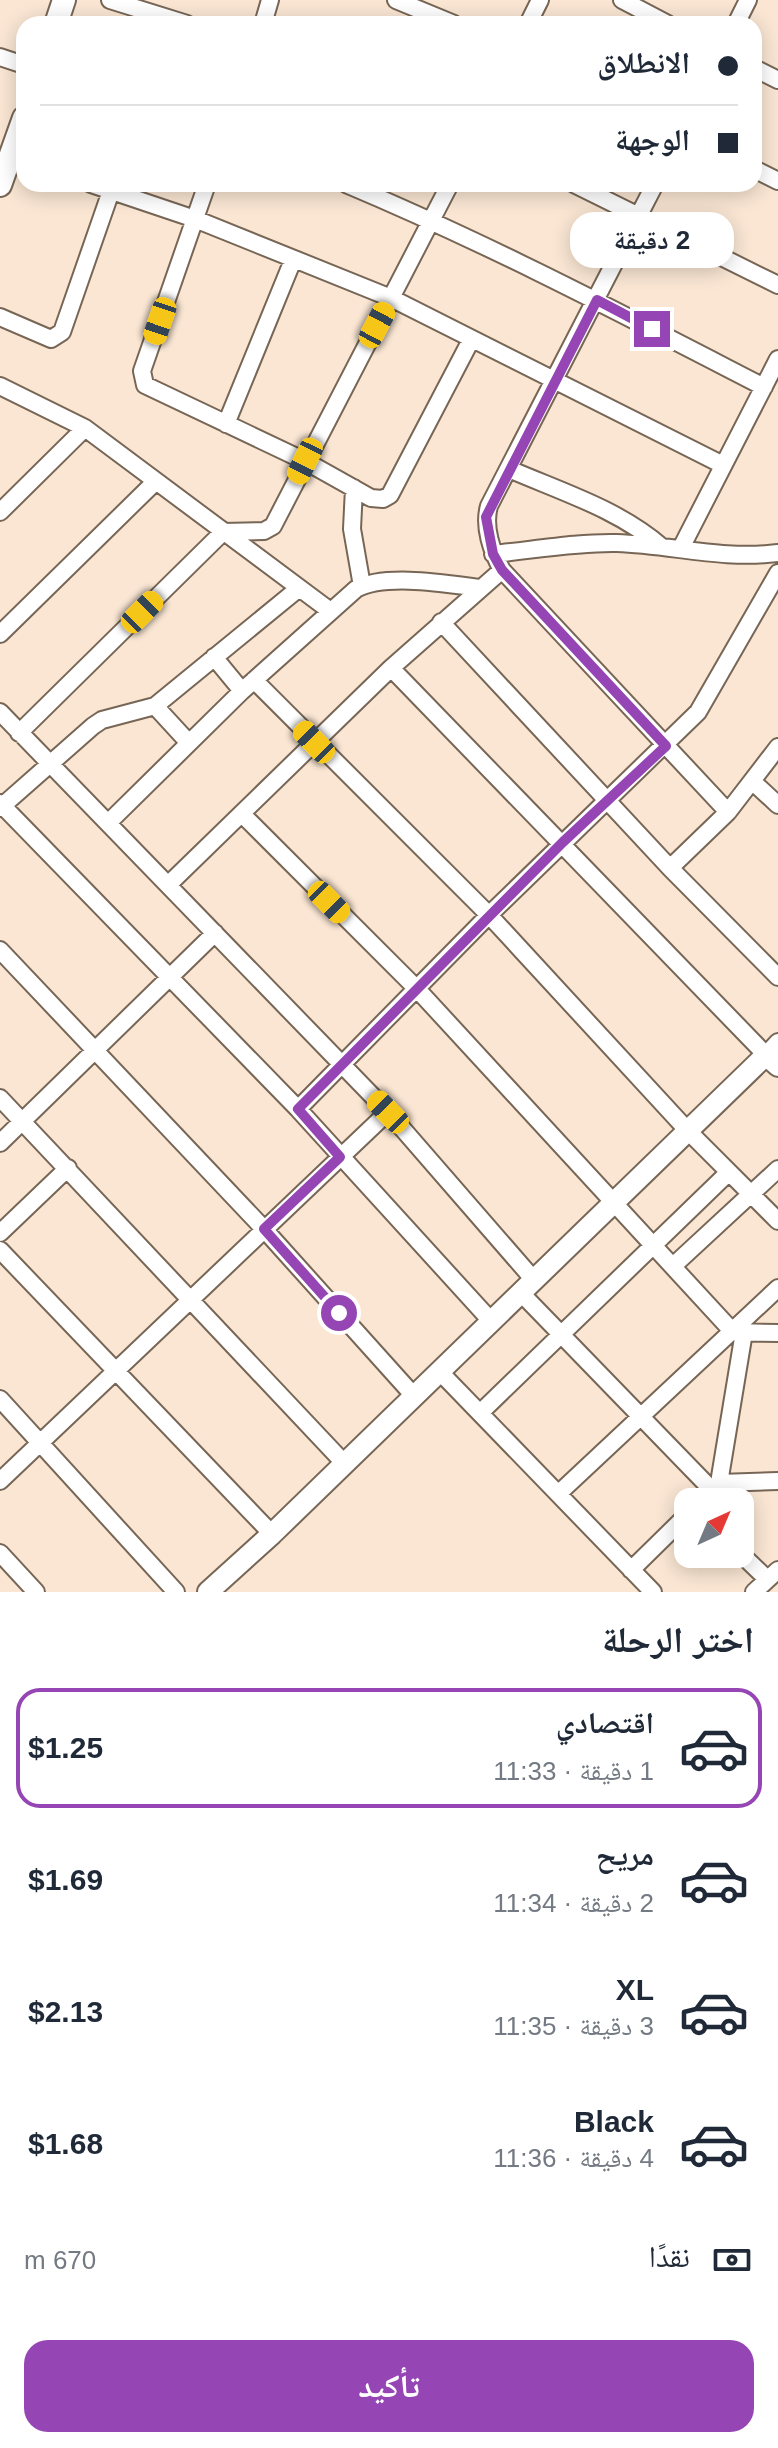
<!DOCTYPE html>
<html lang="ar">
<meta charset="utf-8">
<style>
:root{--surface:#fff;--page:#f6f6f7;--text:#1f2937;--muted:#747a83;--line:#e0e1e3;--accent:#9545b4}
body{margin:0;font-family:Arial,"Noto Naskh Arabic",sans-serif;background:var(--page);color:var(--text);direction:rtl;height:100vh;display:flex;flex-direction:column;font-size:30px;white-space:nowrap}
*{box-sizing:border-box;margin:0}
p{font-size:26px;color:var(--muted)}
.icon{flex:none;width:44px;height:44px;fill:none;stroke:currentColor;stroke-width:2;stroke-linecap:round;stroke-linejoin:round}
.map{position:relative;height:1592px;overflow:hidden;direction:ltr}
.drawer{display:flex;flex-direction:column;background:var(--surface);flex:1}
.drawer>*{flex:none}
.guide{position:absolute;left:16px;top:16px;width:746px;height:176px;border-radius:24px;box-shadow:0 4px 20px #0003;direction:rtl;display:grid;align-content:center;height:176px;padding:0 24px;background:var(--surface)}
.needle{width:52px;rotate:44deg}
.fabs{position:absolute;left:674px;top:1488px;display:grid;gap:16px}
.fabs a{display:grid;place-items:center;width:80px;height:80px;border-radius:16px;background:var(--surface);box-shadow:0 4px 20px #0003;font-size:40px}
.end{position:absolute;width:36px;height:36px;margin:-18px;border:10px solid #9545b4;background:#fff;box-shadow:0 0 0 4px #fff}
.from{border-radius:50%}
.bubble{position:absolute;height:56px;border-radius:24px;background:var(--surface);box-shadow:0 4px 20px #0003;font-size:26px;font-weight:800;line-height:56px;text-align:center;direction:rtl}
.car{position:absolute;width:24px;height:48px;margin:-24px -12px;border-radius:10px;box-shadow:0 0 6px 2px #0007;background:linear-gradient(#f5c518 24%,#345 0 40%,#f5c518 0 76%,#345 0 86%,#f5c518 0)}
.guide b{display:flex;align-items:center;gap:28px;height:76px;font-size:30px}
.guide b+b{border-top:2px solid var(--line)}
.guide i{width:20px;height:20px;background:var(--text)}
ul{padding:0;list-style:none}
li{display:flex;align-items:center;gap:24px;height:120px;margin:0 16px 12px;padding:0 8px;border:4px solid transparent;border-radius:24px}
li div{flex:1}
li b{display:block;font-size:30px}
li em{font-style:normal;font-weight:800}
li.selected{border-color:var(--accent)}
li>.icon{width:72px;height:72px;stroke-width:1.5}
h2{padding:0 24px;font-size:36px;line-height:96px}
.pay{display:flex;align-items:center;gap:20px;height:88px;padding:0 24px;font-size:30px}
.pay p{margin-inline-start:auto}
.primary-button{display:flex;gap:16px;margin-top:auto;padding:16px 24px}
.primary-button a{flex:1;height:92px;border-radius:24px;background:var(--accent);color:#fff;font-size:32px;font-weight:800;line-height:92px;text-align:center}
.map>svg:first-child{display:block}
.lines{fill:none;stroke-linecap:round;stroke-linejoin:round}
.minor-casing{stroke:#765;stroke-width:20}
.tertiary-casing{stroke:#765;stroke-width:24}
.secondary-casing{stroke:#765;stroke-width:26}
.minor{stroke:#fff;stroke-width:16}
.tertiary{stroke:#fff;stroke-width:20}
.secondary{stroke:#fff;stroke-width:22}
.route{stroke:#9545b4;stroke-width:10}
</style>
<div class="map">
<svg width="778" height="1592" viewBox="0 0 778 1592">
<rect width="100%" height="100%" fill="#fae6d3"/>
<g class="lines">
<g class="minor-casing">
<path id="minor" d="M110 0 187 24
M396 0 454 24
M622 0 668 24
M263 24 270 0
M528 24 540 0
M736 24 748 0
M0 57 24 65
M754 68 778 80
M754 169 778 181
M91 184 195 219 391 298 721 464
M207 184 142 371 145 385 305 461 371 498 383 499 390 495 471 340
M346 184C489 244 626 316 764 387
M574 184 778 285
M0 317 51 339 62 332 111 191
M0 386 85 428 329 610
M226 424 293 260
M509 469C562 492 618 509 662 547
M354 488 352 529 362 586
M0 512 85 428
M681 548 778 359
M493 554C534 550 577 542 617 543 673 545 722 560 778 553
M502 570C492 552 483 527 489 506L655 184
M441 622 670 868
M0 634 155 482
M214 657 242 691
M391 668 766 1055 778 1042
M254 680 489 915 688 1131 778 1221
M155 706 189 743
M0 712 388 1112 534 1280
M19 733 223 532 264 531 273 526 450 184
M752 781 778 805
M0 803 298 1109 492 1322
M0 808 93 726 102 720 155 706 298 589
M728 812 778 747
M242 814 417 989 733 1332 778 1333
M108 823 242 691 356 589C385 573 448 584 480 588
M168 885 391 668 502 570 728 812 670 868 778 977
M0 950 264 1229 414 1396
M0 1098 345 1464
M298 1109 489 915 698 712 778 573
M0 1143 215 933
M0 1233 68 1168
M0 1250 272 1534
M673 1266 778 1169
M521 1293 712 1490
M440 1372 653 1592
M0 1399 176 1592
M480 1413 729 1172
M0 1481 388 1112
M719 1483 778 1481
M558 1494 778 1288
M700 1502 719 1483 744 1332
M0 1553 36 1592
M740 1553 767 1579
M631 1570 688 1514
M754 1592 778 1570"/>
</g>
<g class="tertiary-casing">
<path id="tertiary" d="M208 1592 272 1534 766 1055 778 1066"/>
</g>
<g class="secondary-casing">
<path id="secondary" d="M56 24 64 0
M0 185 24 118"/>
</g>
<use href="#minor" class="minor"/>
<use href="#tertiary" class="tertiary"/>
<use href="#secondary" class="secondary"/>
</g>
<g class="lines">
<path class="route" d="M339 1313 264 1229 340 1157 298 1109 563 842 666 746 502 570 493 554 486 517 597 300 652 329"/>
</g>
</svg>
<div class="fabs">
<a><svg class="needle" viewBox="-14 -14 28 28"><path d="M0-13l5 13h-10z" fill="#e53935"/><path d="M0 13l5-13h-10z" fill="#747a83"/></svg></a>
</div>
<i class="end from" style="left:339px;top:1313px"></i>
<i class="end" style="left:652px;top:329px"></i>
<div class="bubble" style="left:570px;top:212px;width:164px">2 دقيقة</div>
<i class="car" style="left:160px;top:321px;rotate:199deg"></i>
<i class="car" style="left:377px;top:325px;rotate:28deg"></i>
<i class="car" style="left:305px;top:461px;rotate:206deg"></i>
<i class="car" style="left:142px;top:612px;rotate:45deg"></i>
<i class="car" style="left:314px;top:742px;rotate:316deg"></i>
<i class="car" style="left:329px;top:902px;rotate:135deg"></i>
<i class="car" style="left:388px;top:1112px;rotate:316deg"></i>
<div class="guide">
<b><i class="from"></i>الانطلاق</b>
<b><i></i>الوجهة</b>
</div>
</div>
<section class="drawer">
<h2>اختر الرحلة</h2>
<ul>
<li class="selected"><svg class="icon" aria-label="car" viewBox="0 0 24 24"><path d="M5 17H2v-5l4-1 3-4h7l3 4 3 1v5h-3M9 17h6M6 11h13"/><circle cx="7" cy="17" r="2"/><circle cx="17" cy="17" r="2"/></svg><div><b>اقتصادي</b><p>1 دقيقة · 11:33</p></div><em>$1.25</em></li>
<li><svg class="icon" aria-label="car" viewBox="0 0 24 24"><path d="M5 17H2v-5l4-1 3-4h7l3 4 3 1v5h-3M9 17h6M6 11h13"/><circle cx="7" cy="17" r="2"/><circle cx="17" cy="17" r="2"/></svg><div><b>مريح</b><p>2 دقيقة · 11:34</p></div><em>$1.69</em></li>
<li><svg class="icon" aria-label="car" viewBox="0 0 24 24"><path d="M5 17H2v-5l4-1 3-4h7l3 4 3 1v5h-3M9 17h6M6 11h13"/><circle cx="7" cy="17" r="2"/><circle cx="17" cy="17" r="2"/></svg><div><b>XL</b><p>3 دقيقة · 11:35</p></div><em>$2.13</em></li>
<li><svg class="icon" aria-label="car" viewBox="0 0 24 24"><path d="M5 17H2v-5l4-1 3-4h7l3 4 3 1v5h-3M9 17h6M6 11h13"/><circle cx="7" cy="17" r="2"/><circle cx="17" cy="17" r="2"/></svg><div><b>Black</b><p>4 دقيقة · 11:36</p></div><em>$1.68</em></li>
</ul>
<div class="pay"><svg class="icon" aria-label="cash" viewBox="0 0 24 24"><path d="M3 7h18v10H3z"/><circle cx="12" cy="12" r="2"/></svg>نقدًا<p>670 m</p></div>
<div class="primary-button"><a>تأكيد</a></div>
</section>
